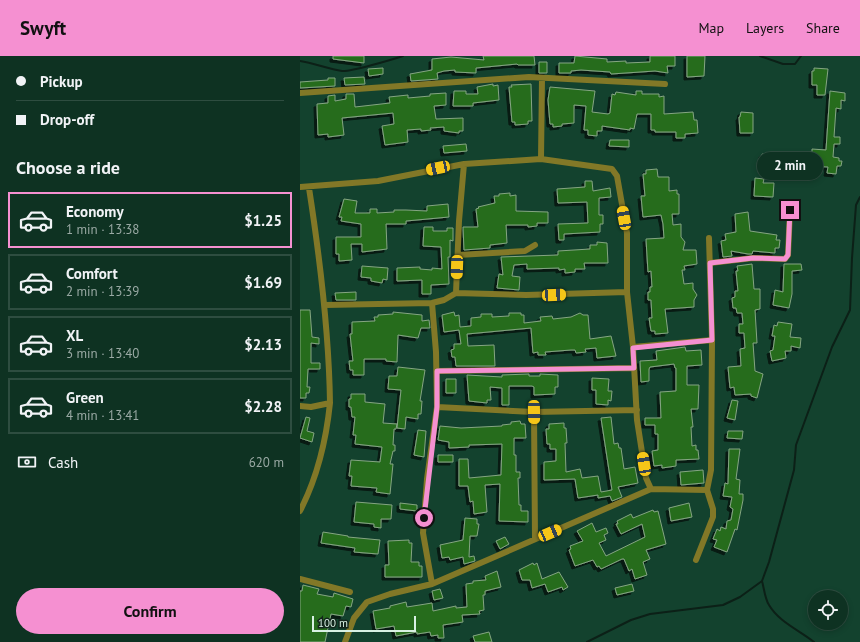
<!DOCTYPE html>
<meta charset="utf-8">
<style>
:root{--surface:#0e3222;--page:#173a2a;--text:#f1f3f6;--muted:#9baaa5;--line:#2e4d40;--accent:#f590d1}
body{margin:0;font-family:"PT Sans",sans-serif;background:var(--page);color:var(--text);height:100vh;display:flex;flex-direction:column;font-size:15px;white-space:nowrap}
*{box-sizing:border-box;margin:0}
p{font-size:13px;color:var(--muted)}
.icon{flex:none;width:22px;height:22px;fill:none;stroke:currentColor;stroke-width:2;stroke-linecap:round;stroke-linejoin:round}
.map{position:relative;flex:1;overflow:hidden}
.details{display:flex;flex-direction:column;background:var(--surface);width:300px}
.details>*{flex:none}
.guide{display:grid;align-content:center;height:88px;padding:0 16px;background:var(--surface)}
.fabs{position:absolute;left:508px;top:534px;display:grid;gap:8px}
.fabs a{display:grid;place-items:center;width:40px;height:40px;border-radius:50%;background:var(--surface);box-shadow:0 2px 6px #0003,0 0 0 1px var(--line);font-size:20px}
.scale{position:absolute;left:12px;bottom:10px;width:104px;box-sizing:border-box;padding-left:4px;border:2px solid #d8f1e3;border-top:0;font-size:11px;line-height:14px;white-space:nowrap;color:#d8f1e3;-webkit-text-stroke:3px #11241b;paint-order:stroke}
.end{position:absolute;width:18px;height:18px;margin:-9px;border:5px solid #f590d1;background:#111;box-shadow:0 0 0 2px #111}
.from{border-radius:50%}
.bubble{position:absolute;height:28px;border-radius:14px;background:var(--surface);box-shadow:0 2px 6px #0003,0 0 0 1px var(--line);font-size:13px;font-weight:700;line-height:28px;text-align:center}
.car{position:absolute;width:12px;height:24px;margin:-12px -6px;border-radius:5px;box-shadow:0 0 3px 1px #0007;background:linear-gradient(#f5c518 24%,#345 0 40%,#f5c518 0 76%,#345 0 86%,#f5c518 0)}
.guide b{display:flex;align-items:center;gap:14px;height:38px;font-size:15px}
.guide b+b{border-top:1px solid var(--line)}
.guide i{width:10px;height:10px;background:var(--text)}
ul{padding:0;list-style:none}
li{display:flex;align-items:center;gap:12px;height:56px;margin:0 8px 6px;padding:0 8px;border:2px solid var(--line);border-radius:0px}
li div{flex:1}
li b{display:block;font-size:15px}
li em{font-style:normal;font-weight:700}
li.on{border-color:var(--accent)}
li>.icon{width:36px;height:36px;stroke-width:1.5}
h2{padding:0 16px;font-size:18px;line-height:48px}
.pay{display:flex;align-items:center;gap:10px;height:44px;padding:0 16px;font-size:15px}
.pay p{margin-inline-start:auto}
.cta{display:flex;gap:8px;margin-top:auto;padding:8px 16px}
.cta a{flex:1;height:46px;border-radius:24px;background:var(--accent);color:#111;font-size:16px;font-weight:700;line-height:46px;text-align:center}
header{display:flex;align-items:center;gap:24px;box-sizing:border-box;height:56px;padding:0 20px;background:var(--accent);color:#111}
header strong{font-size:19px}
nav{display:flex;gap:22px;margin-inline-start:auto;font-size:14px}
main{display:flex;flex:1;min-height:0}
.map>svg:first-child{display:block}
.lines{fill:none;stroke-linecap:round;stroke-linejoin:round}
.stream{stroke:#0c2017;stroke-width:2}
.building{fill:#256c1f;stroke:#85a582;filter:url(#shadow)}
.street{stroke:#827827;stroke-width:6}
.route{stroke:#f590d1;stroke-width:5}
</style>
<header>
<strong>Swyft</strong>
<nav><a>Map</a><a>Layers</a><a>Share</a></nav>
</header>
<main>
<section class="details">
<div class="guide">
<b><i class="from"></i>Pickup</b>
<b><i></i>Drop-off</b>
</div>
<h2>Choose a ride</h2>
<ul>
<li class="on"><svg class="icon" aria-label="car" viewBox="0 0 24 24"><path d="M5 17H2v-5l4-1 3-4h7l3 4 3 1v5h-3M9 17h6M6 11h13"/><circle cx="7" cy="17" r="2"/><circle cx="17" cy="17" r="2"/></svg><div><b>Economy</b><p>1 min · 13:38</p></div><em>$1.25</em></li>
<li><svg class="icon" aria-label="car" viewBox="0 0 24 24"><path d="M5 17H2v-5l4-1 3-4h7l3 4 3 1v5h-3M9 17h6M6 11h13"/><circle cx="7" cy="17" r="2"/><circle cx="17" cy="17" r="2"/></svg><div><b>Comfort</b><p>2 min · 13:39</p></div><em>$1.69</em></li>
<li><svg class="icon" aria-label="car" viewBox="0 0 24 24"><path d="M5 17H2v-5l4-1 3-4h7l3 4 3 1v5h-3M9 17h6M6 11h13"/><circle cx="7" cy="17" r="2"/><circle cx="17" cy="17" r="2"/></svg><div><b>XL</b><p>3 min · 13:40</p></div><em>$2.13</em></li>
<li><svg class="icon" aria-label="car" viewBox="0 0 24 24"><path d="M5 17H2v-5l4-1 3-4h7l3 4 3 1v5h-3M9 17h6M6 11h13"/><circle cx="7" cy="17" r="2"/><circle cx="17" cy="17" r="2"/></svg><div><b>Green</b><p>4 min · 13:41</p></div><em>$2.28</em></li>
</ul>
<div class="pay"><svg class="icon" aria-label="cash" viewBox="0 0 24 24"><path d="M3 7h18v10H3z"/><circle cx="12" cy="12" r="2"/></svg>Cash<p>620 m</p></div>
<div class="cta"><a>Confirm</a></div>
</section>
<div class="map">
<svg width="560" height="586" viewBox="0 0 560 586">
<defs>
<filter id="shadow"><feDropShadow dx="-3" dy="3" stdDeviation="0" flood-color="#0009"/></filter>
</defs>
<rect width="100%" height="100%" fill="#13422e"/>
<g class="lines">
<path class="stream" d="M460 0 483 8H495L501 0
M0 5C14 7 28 13 42 15 50 16 94 3 103 0
M462 525C464 532 465 543 469 549 479 566 499 574 514 586
M287 586 331 564 350 558 423 549 440 541 462 525 469 506 494 414 496 389 532 291 550 254 552 202 556 149 560 141"/>
</g>
<path class="building" d="M33 0H64V7L33 3Z
M183 0H234L235 9H218L217 8 176 12V17L155 16V14L144 15 137 17 138 23 111 25 110 18 132 14V3L151 1 184 4Z
M275 0 307 3V6L326 5V7L350 6V0H375V10H367L368 17 355 15 311 18 310 16 281 14 271 15V17H259V7H274Z
M387 0H405L404 20 387 21Z
M239 6H247V17H239Z
M83 12V18L69 20 68 13Z
M514 12 528 13 525 39H517V29H512V15H514Z
M64 21 65 28 45 29 44 22Z
M28 22H35V30L0 32V26L28 24Z
M193 28V30L198 29 199 44 173 47V50H153L154 35H166V38H178L177 31Z
M231 28 232 65H228V68L215 69V66H212L209 31H212L211 29Z
M250 31 295 35 292 56 308 58 310 57 312 38 315 39 316 36 336 39V35H342V38H359V41L364 40V58L393 56 394 64H397L398 77 385 78V82H376V76H355V74H351V58H337L334 73 330 72V74L302 70V75H297V80L288 79V74H284L286 50 274 49V67L262 68V70L253 71V68H250L248 44Z
M530 35 545 37V45L541 44V53L536 52 534 81H540V88H534L533 101 539 102V105H542L541 110H537L536 118 527 117 528 111 512 110V106H508L509 96H512V93L526 94Z
M146 37V49L134 50 136 63 163 62V75H159V77L144 75V71L130 72 131 74 121 75V73L107 74 108 86 85 89 82 70 94 68 93 57 42 62 44 79 28 81V78L18 79 17 48 28 47V40L35 39V45L46 43V38H54L55 51 90 47 89 41 108 39V42L130 40V38Z
M441 56 453 57V77H440L439 61H440Z
M310 84H329V91L309 90Z
M166 88 167 95 144 97 143 90Z
M462 98 478 99V108L462 107Z
M357 113 358 121H369V135L377 134V138H379V158H372L373 169 381 168V181L385 186 383 194H396L397 208 384 210 385 214H382L384 228 393 227V233L397 239 394 244V251L365 253 368 277 355 278V275H351L349 262H352L351 244H348V236H350V231H352L351 215 348 216 346 183 364 182 363 168 361 159 343 161 341 140H345L343 118H346V114Z
M455 122 464 123 463 127H474L473 141 454 140Z
M285 125H292L293 135 310 132 311 141 299 142V159H303V168H300V176L264 178V184H259L258 168 288 167 287 146 258 147 257 133 285 131Z
M210 137V140L216 139V155L248 156V167H237V170L228 171V169H206L207 187 190 189V192L164 194 163 171H178L176 153 179 152 178 151 195 147 194 140H199V138Z
M44 143 57 145 55 157H70V153H77V157L94 156V154H106L127 155V150L148 148 149 161 106 165V168H86L87 193 62 196V188H51L52 204 39 205V198H36V181H61V168L41 165 42 161H39Z
M448 156 450 175 477 179 476 184H480L479 192H475V197L453 195 452 198H448L431 195 432 200 423 201 421 185 426 184 425 178 436 176 435 158Z
M124 171H133V175H147V172H153V185L150 184V201H148L149 228 131 229V238H122V224L97 225V212L120 211V213L132 214V212L142 213 141 191 123 190Z
M297 186 307 187 308 207H284L285 213H275V216L265 217V213L259 214V212L227 213V208L214 209 212 220 220 221 219 234 197 232 199 218 203 219 201 201 258 199V195L290 193V189H297Z
M452 208 454 233H460V253L455 254 457 287H453L455 315 463 318 457 342 451 340V338L435 339 434 331 430 332 428 311 441 310 440 293 445 292 444 277H439V268H443L442 257H437L436 252H433L432 242 435 241V235H438L436 215H438L437 210Z
M484 208H501L502 214 492 215V238L489 252 473 249 475 234 483 236Z
M62 210 88 212 87 224 83 223 82 227 71 225V222L61 221Z
M56 236V244H36L35 237Z
M0 254H10L12 281 19 282V288L11 287V307H20V313H8L7 331H10L9 337H6V342H0Z
M93 256 122 259V265L129 264 130 272H121L118 282 98 279 97 306 86 305V303H64V319H53V314H50L49 305H53L50 278H52V266L75 265 74 261H78V259L93 258Z
M154 256 155 260 159 259 160 271 171 270V262L181 261V258H192V261L209 260V257H221V259H224V267L241 265 240 261 252 260 253 263 271 261 280 257 283 259H288L290 283 311 280 316 300 297 302 296 292 285 293 286 296 276 297 275 294H271L245 296 246 299H238V296L233 297 231 272 167 278 168 290 194 289 195 310H156L155 301H152L151 294 154 293V288H161L159 274 144 276 142 259Z
M478 266 492 268 490 281 501 282 500 292 491 290V295H485L486 302 472 305 470 295 473 294 475 280H472L474 269 477 270Z
M385 291 386 295 401 294 402 309 387 310V329H399L398 353H391L393 371H391L392 390 396 389V394H398L399 403 376 404V410L362 412V409L354 410 352 395 358 394V378H355V369H345V362H361L360 336 376 335V312H375L374 308 350 311 349 313V325L341 326 340 305 357 304 356 295Z
M98 311 125 314 120 345H122L121 358H118V363L106 361 105 373 97 372 101 334 88 333 89 320H97Z
M229 318V320H240V318L258 319V331H255V338L234 339V331L232 330H209V349H202V332L190 331 191 344H187V347L169 345 167 319 202 321V319Z
M292 322 309 323 308 335H312L311 345 308 344V349L296 348V334H292Z
M146 323H156V337H146Z
M51 338H65V346L85 348 83 367 97 368 96 373H94L93 389H95V395H93L90 408H93L90 438 76 436 77 432 51 430 52 420H49L51 404 80 406 82 391 55 388 56 379H53L55 361H52L51 351H49V343H51Z
M432 344 438 345 435 364 427 362Z
M6 361 10 362 7 375 14 377 12 386 0 382Z
M311 361 314 388 318 387 319 392H321L324 413 335 411 338 427 318 431 322 441 312 445 310 440 298 442V439L278 442 275 423 244 424V406L256 405V393H250V388H247L246 373H249V368L264 367V372H266L267 387H265L266 416 280 413 282 422 298 420 301 436 312 434 301 362Z
M220 365 221 368H225L226 382H214V399H216V416H220V422H218L219 449H221V455H228V466L199 465 200 428 185 429 187 456 174 458 173 445 170 446 168 430H159V403H168L169 422 201 419 202 388 169 389V391L149 392V386L138 384 140 370 161 372 202 370V369L211 368V366Z
M118 374 126 375 124 401 114 399Z
M428 375H443L442 383 427 382Z
M429 393H440L436 423 440 424 439 438H443V444L437 474 435 473 427 496 414 491 417 484 413 483 417 473 420 475 421 471 426 473 427 465 431 464 433 453 430 451 432 441 423 440 425 427 428 428Z
M138 399H153V406H138Z
M403 414 404 427 381 429 380 416Z
M56 446 92 449 91 463H81V472L74 471V468L54 466Z
M100 447 117 449V455L100 453Z
M389 447 392 461 371 465 369 452Z
M353 454 354 456 358 455 366 488 346 494 350 503 343 506 347 519 335 523 332 513 329 515 324 503H322L301 513 299 510 297 511 293 504 275 510 269 494 271 493 270 490 283 485 277 475 292 467 296 476 306 472 308 477 304 479 306 484 299 487 306 500 345 481 342 468 321 478 316 468H318L317 465 331 458 333 462Z
M165 462 177 463V468H179L177 480H170L169 501 174 500 175 505 164 508 163 501 150 504 149 501 142 502 140 489 163 484Z
M23 476 48 480V481L80 484 78 498 54 496 55 492 21 487Z
M205 481 209 488 200 493 196 485Z
M109 484V487H112L111 506H119V510H122V521H85V509H89L88 485Z
M233 507 234 509 237 507 242 523 259 516 268 531 263 534 262 531 248 536 245 528 232 532 230 524H222L219 514Z
M197 515 201 531 185 535V539H183L184 554 179 555 180 558 162 559 163 566 143 569 144 582H138V579L131 580 130 576 117 578V576L96 580 94 570 76 573 73 555 90 552V550L106 546 107 551 132 547 133 555 156 550V552L167 551 166 528 173 527V525L186 524 185 520Z
M332 528 334 535 317 539 315 532Z
M3 529 19 533 17 538 33 541 34 537 53 543 51 551 46 550 43 560 31 558 25 586H0V535H2Z
M140 533 143 542 134 544 132 535Z
M189 576 192 586H175L173 580Z"/>
<g class="lines">
<path class="street" d="M0 37 229 21 365 28
M241 103 242 22
M0 131 78 125 164 108 241 103 312 113 317 120 327 177V236L333 291 337 364 346 422 351 433 407 434
M158 199 225 195 235 189
M410 207 453 202 485 203 488 199 490 154
M156 237 159 165 164 108
M25 249 132 247 144 244 156 237 226 239 327 236
M333 291 412 284
M137 315 334 312
M0 350 11 351 30 347C29 275 20 203 9 132
M137 351 234 356 337 354
M234 356 235 483
M0 455C18 420 26 386 30 347
M396 504 413 461V453L407 434 411 414 412 284 409 182
M0 523 50 536
M132 528 123 477 127 423 137 351 136 296 132 247
M45 586 54 562 67 546 90 538 132 528 351 433"/>
</g>
<g class="lines">
<path class="route" d="M124 462 137 351V315L334 312 333 292 412 284 410 207 453 202 485 203 488 199 490 154"/>
</g>
</svg>
<div class="fabs">
<a><svg class="icon" aria-label="locate" viewBox="0 0 24 24"><circle cx="12" cy="12" r="6"/><path d="M12 2v4M12 18v4M2 12h4M18 12h4"/></svg></a>
</div>
<div class="scale">100 m</div>
<i class="end from" style="left:124px;top:462px"></i>
<i class="end" style="left:490px;top:154px"></i>
<div class="bubble" style="left:457px;top:96px;width:66px">2 min</div>
<i class="car" style="left:138px;top:112px;rotate:258deg"></i>
<i class="car" style="left:324px;top:162px;rotate:350deg"></i>
<i class="car" style="left:157px;top:211px;rotate:182deg"></i>
<i class="car" style="left:254px;top:239px;rotate:87deg"></i>
<i class="car" style="left:234px;top:356px;rotate:179deg"></i>
<i class="car" style="left:344px;top:408px;rotate:351deg"></i>
<i class="car" style="left:250px;top:477px;rotate:67deg"></i>
</div>
</main>
